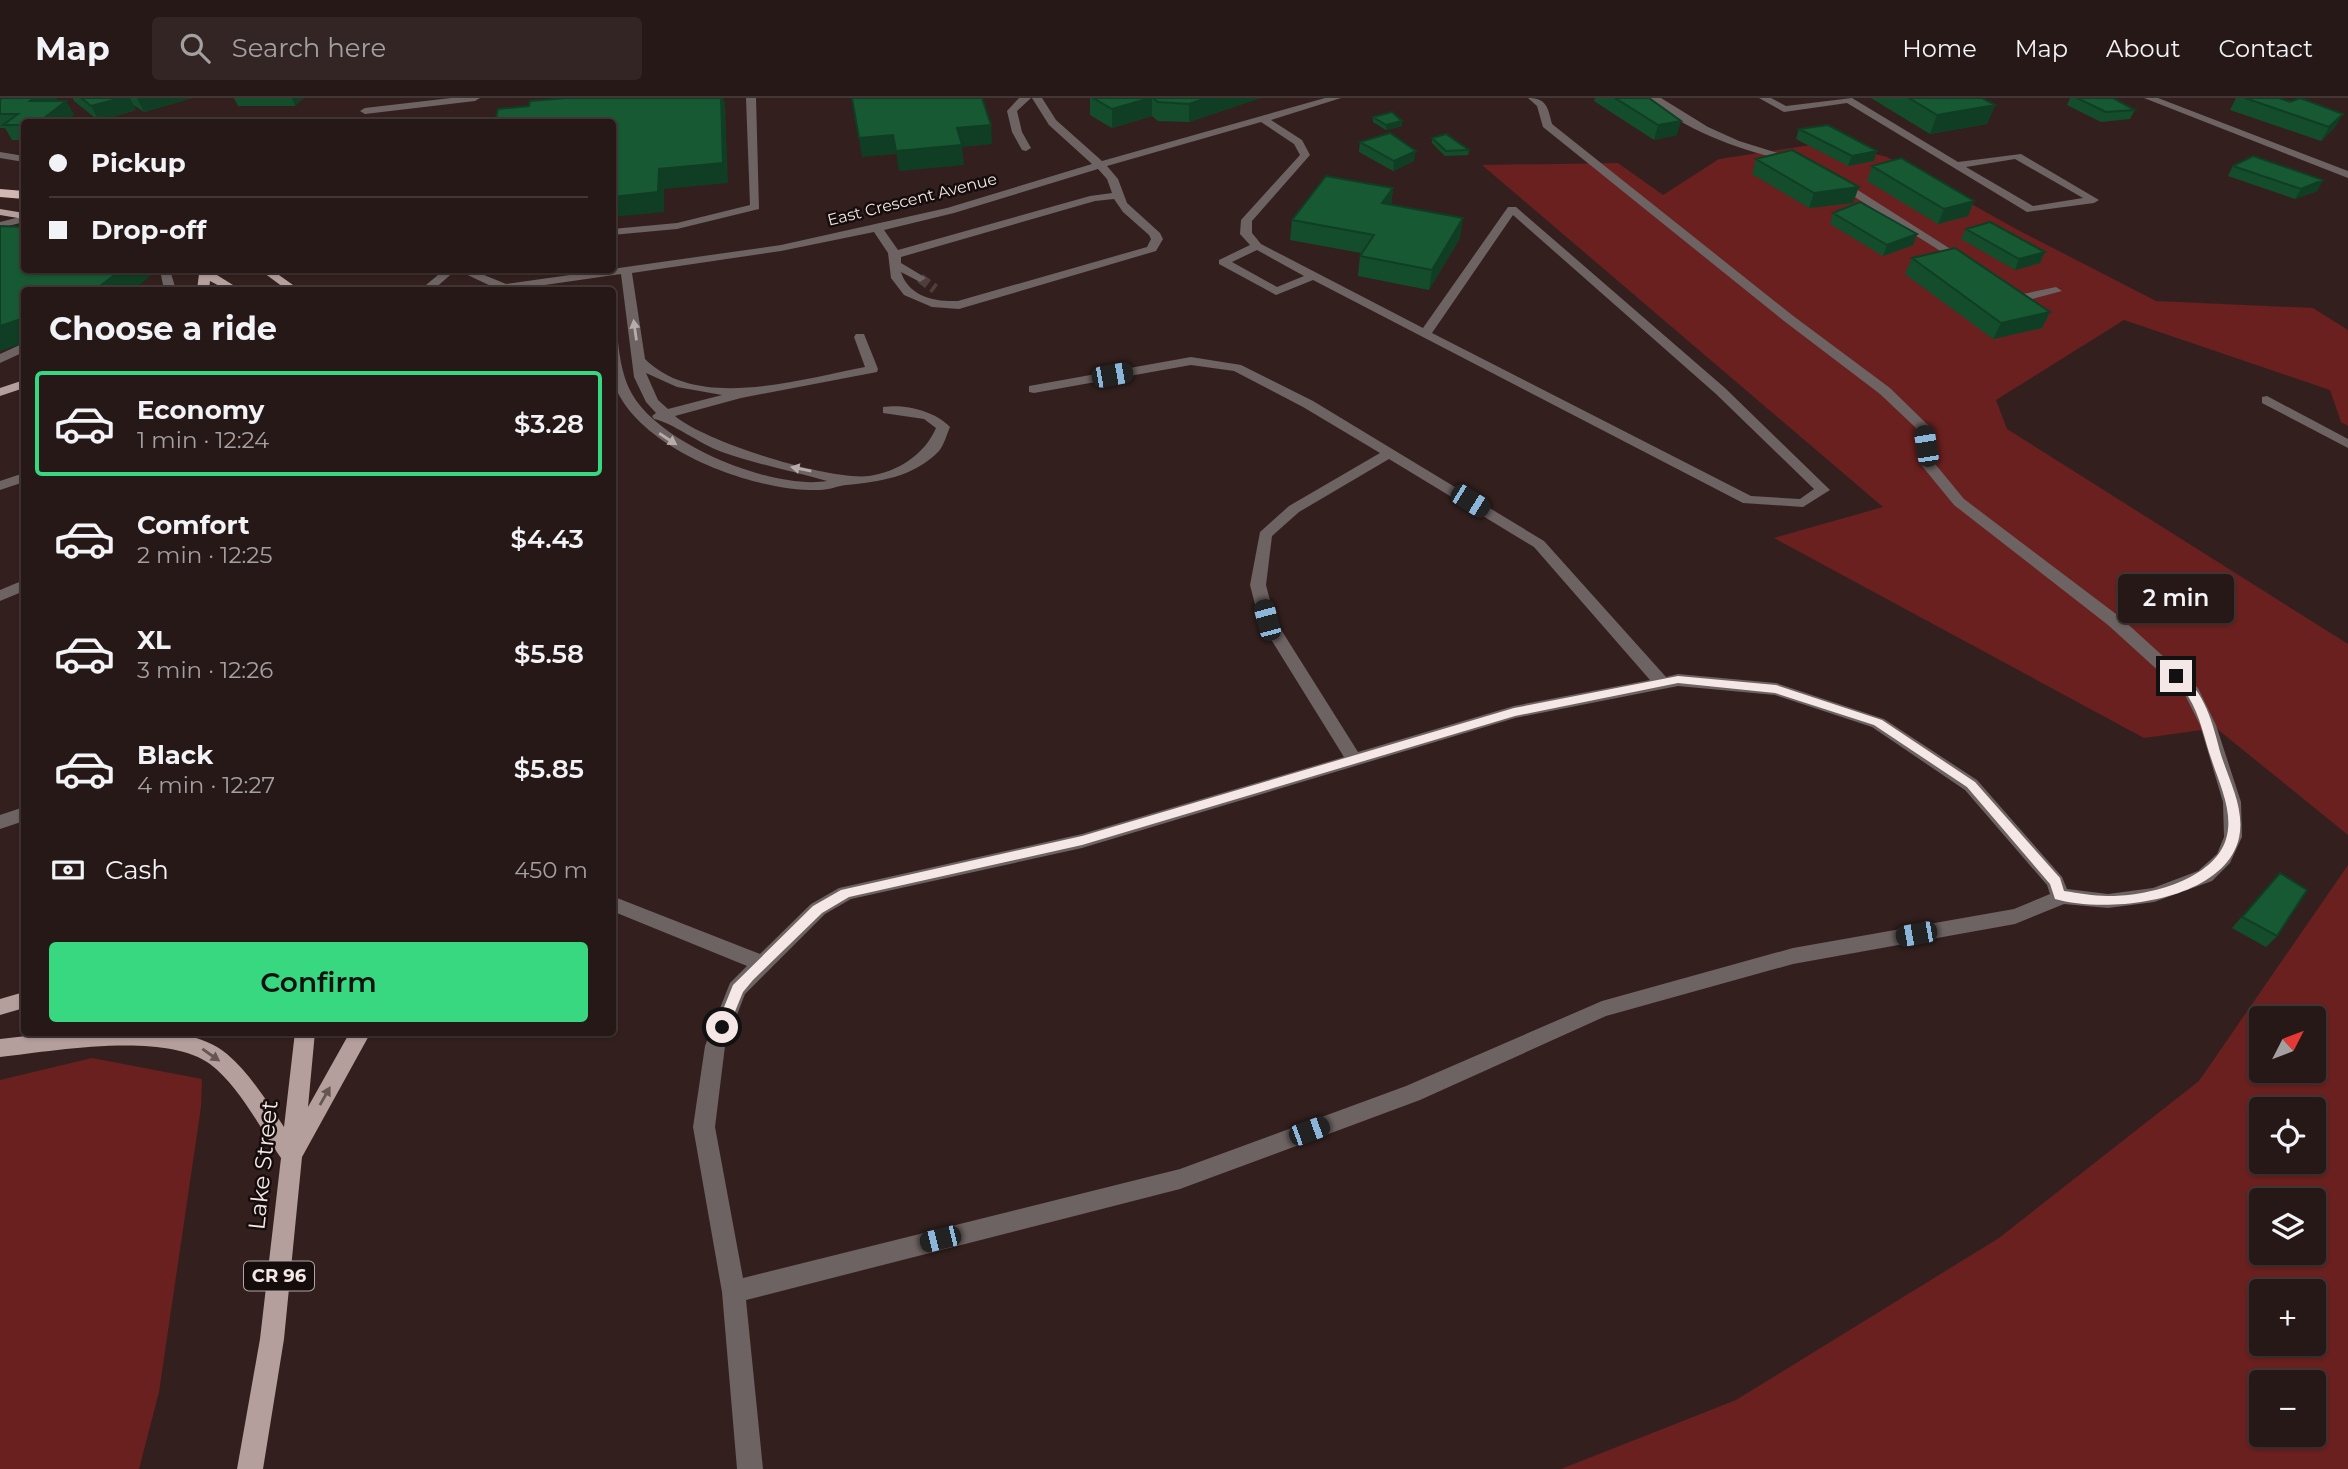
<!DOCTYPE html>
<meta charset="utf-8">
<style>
:root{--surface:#261816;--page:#322523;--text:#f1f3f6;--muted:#a4a0a1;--line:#423735;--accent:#37d880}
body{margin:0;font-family:Montserrat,sans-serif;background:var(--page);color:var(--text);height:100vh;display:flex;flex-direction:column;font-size:26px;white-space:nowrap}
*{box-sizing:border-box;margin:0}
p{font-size:23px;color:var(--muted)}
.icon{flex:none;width:38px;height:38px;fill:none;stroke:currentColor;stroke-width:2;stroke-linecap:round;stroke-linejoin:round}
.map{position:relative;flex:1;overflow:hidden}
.panel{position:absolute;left:21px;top:189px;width:595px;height:749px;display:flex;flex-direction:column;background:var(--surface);border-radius:7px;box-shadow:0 2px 5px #0004,0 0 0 2px var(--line)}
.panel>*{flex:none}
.guide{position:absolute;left:21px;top:21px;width:595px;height:154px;border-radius:7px;box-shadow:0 2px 5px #0004,0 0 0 2px var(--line);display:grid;align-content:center;height:154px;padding:0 28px;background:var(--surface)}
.needle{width:46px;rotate:48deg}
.buttons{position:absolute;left:2249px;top:908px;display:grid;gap:14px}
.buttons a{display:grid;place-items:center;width:77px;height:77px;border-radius:7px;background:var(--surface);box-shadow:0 2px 5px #0004,0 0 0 2px var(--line);font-size:35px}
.end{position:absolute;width:32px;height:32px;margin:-16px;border:9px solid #f5e7e6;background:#111;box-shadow:0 0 0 4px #111}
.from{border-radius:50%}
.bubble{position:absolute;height:49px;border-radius:7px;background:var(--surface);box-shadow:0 2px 5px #0004,0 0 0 2px var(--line);font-size:23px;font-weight:600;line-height:49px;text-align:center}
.car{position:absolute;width:21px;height:42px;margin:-21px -10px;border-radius:9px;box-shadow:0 0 5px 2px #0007;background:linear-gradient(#222 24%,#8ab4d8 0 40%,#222 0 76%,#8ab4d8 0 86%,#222 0)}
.guide b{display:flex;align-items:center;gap:24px;height:66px;font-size:26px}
.guide b+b{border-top:2px solid var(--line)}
.guide i{width:18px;height:18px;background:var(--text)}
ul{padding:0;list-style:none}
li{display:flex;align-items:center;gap:21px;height:105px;margin:0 14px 10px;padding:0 14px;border:4px solid transparent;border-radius:7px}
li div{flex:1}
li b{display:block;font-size:26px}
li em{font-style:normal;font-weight:600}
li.active{border-color:var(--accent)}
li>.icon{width:63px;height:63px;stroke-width:1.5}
h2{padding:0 28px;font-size:32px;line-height:84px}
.pay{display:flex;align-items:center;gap:18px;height:77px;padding:0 28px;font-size:26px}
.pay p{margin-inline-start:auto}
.primary-button{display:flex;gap:14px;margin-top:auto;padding:14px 28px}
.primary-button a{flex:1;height:80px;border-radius:7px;background:var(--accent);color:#111;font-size:28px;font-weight:600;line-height:80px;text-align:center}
header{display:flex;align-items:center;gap:42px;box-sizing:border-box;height:98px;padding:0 35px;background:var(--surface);border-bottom:2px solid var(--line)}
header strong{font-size:33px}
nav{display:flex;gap:38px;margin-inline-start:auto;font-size:24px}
.search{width:490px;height:63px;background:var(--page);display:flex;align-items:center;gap:18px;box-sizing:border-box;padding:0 24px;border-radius:7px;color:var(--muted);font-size:26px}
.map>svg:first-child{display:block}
.green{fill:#69201e;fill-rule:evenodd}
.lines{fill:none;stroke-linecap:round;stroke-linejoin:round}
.minor-tunnel{stroke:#503e3c;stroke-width:10;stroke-dasharray:10 5;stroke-linecap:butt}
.minor{fill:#6d6362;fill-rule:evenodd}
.major{fill:#b59f9d;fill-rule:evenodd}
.highway{fill:#d1b7b4;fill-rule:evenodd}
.wall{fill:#144d2c}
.shaded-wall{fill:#103e24}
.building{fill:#175933;stroke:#103e24;stroke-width:2}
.oneway{fill:#b8acab}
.oneway2{fill:#655654}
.route{fill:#f5e7e6}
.labels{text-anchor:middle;stroke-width:5;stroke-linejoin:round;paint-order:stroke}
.far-street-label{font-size:16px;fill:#f5e7e6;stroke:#150d0c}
.shield{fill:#150d0c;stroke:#b2a6a5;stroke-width:2}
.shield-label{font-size:18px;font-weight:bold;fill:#f5e7e6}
.near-street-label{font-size:23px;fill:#f5e7e6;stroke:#150d0c}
</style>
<header>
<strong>Map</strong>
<div class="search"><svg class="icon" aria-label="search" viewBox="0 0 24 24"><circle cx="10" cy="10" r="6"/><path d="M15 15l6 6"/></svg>Search here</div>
<nav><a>Home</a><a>Map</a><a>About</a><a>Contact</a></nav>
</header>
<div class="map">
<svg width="2348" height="1371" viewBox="0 0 2348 1371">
<rect width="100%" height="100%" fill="#33201e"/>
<path class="green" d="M1831 44 1887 59 2018 132 2156 203 2313 210 2348 232V328L2341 324 2330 292 2124 222 1996 302 2007 331 2348 546V737L2216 630 2144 640 1774 440 1883 409 1482 67 1618 65 1663 97 1719 61Z
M2348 767V1371H1561L1736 1302 1999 1140 2199 983ZM2261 920H2314V973H2261ZM2261 1012H2314V1064H2261ZM2261 1102H2314V1155H2261ZM2261 1194H2314V1246H2261ZM2261 1284H2314V1337H2261Z
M92 960 202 981 201 1009 159 1294 139 1371H0V982Z"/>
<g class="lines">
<path class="minor-tunnel" d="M920 180 935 191"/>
<path class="minor" d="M451 0H480L475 3 365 16 360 13 365 10Z
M746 0H756L759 111 677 131 612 137V131L677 125 750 107Z
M1019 0H1031L1017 13 1022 34 1031 50 1026 53 1022 52 1012 34 1007 13Z
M1032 0H1042L1056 22 1102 63 1325 0H1341L1271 22 1302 42 1310 57 1252 123V135L1261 146 1423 230 1508 109H1516L1725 290 1830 392 1803 409 1743 405 1313 182 1276 197 1219 166V162L1250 147 1240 136 1241 122 1300 57 1294 46 1261 24 1107 68 1118 81 1127 105 1160 135 1163 141 1156 153 959 211 932 209 904 197 891 180 888 155 874 134 781 153 632 175 645 261C698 314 800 281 865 269L854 239 856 236H864L878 271 877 274 741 300 675 318C705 344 830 383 869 378 898 374 925 356 936 330L924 321 883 315V309C905 306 935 313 950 329 947 336 944 347 939 353 914 379 879 384 846 387 837 388 829 392 820 392 756 394 646 354 617 293 609 277 612 258 612 240L618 244C620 262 623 280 632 296 660 346 772 392 827 383 792 373 756 366 722 354 700 346 671 324 654 321L652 318 656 315 646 304 634 279 621 176 510 192H482L491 188 457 172H472L506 186 781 147 947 110 1092 66 1049 27ZM1098 71 1107 81 1112 95 1090 98 898 152 884 132 954 115ZM1114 101 1123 114 1149 137 1151 141 1147 149 958 203C935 204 909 199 901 174L920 184 926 180 901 165V159L1095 103ZM1513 117 1716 296 1814 391 1800 401 1751 398 1432 235ZM1257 152 1304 178 1277 189 1232 164ZM646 275 677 289 722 297 668 311 658 302Z
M1528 0C1547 0 1548 10 1552 26L1792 217 1890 290 1930 329 1936 367 1964 401 2120 519 2198 590 2216 627 2241 704 2242 739 2230 765 2212 783 2154 804 2108 810 2064 806 2015 826 1793 866 1606 918 1420 1002 1180 1091 746 1202 763 1371H737L722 1194 693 1029 705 948 730 885 747 868 612 813V798L760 856 811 806 839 790 1082 736 1344 659 1259 522 1250 487 1260 434 1289 408 1380 355 1303 309 1234 273 1191 267 1034 295 1029 294V288L1191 259 1241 267 1313 303 1544 443 1666 579 1678 576 1776 585 1884 621 1977 682 2062 779 2067 791 2108 796 2153 790 2198 773 2217 756 2224 739 2223 704 2200 627 2185 597 2108 527 1954 407 1922 368 1916 330 1880 296 1784 223 1543 29 1537 8ZM1389 361 1534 449 1650 582 1514 608 1358 654 1275 522 1266 487 1272 438 1299 414ZM1678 588 1775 597 1872 629 1965 692 2047 787 2050 796 2014 811 1793 850 1602 903 1406 988 1180 1071 743 1180 715 1029 725 948 745 896 825 816 851 801 1082 750 1515 620Z
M1649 0H1661L1708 29 1739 43 1803 63 1798 66C1747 53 1689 37 1649 0Z
M1759 0H1771L1786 8 1852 0 1958 64 2021 56 2099 102 2094 105 2027 114 1847 5 1784 14ZM2015 61 2083 100 2033 108 1966 69Z
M2144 0H2158L2348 73V80Z
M517 16 520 17V21L478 24Z
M361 19V23L358 24H133L138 21Z
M0 54 24 58V64L0 60Z
M1834 82H1842L1971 164 1961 166 1834 86Z
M24 118V124L0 130V124Z
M160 172H170L176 192H164Z
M352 172H380C374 177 358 177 352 172Z
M444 172H456L433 192H420Z
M2007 187 2023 196 2056 189 2062 193 2021 204 2003 194 2001 191Z
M24 245V254L0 265V256Z
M2267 298 2348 341V350L2262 305V299Z
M24 375V384L0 392V383Z
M24 482V493L0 503V492Z
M24 709V723L0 731V717Z"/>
<path class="major" d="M0 111 24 115V121L0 117Z
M195 172H209L241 192H227L210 183 209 192H197L199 176Z
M260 172H272L300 192H287Z
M24 282V290L0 298V290Z
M24 894V910L0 917V901Z
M62 934C110 934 188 923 227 956 250 976 267 1003 284 1029L295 934H315L308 1009 350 934H371L302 1059 284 1241 263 1371H237L260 1241 281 1060C259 1029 240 989 210 966 165 933 54 953 0 959V941Z"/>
<path class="highway" d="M0 91 24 93V101L0 99Z"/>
</g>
<path class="wall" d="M2 0H56L57 2 66 3 74 17 24 24V42H12L5 30H0V2Z
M73 0H192L144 14 132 6 136 12 99 23 74 3Z
M234 0H304L295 8H238Z
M1090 0H1260L1189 24 1158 23 1152 18 1112 30 1090 17Z
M1595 0H1649L1677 37 1654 42 1594 3Z
M1871 0H1982L1995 7 1987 26 1930 36Z
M2070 0H2113L2135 12 2130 21 2101 24 2067 7Z
M2236 0H2279L2343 16 2334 30 2321 43 2230 12Z
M1373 19 1402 28 1386 32 1373 24Z
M1799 31 1874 63 1848 68 1796 41Z
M1432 40 1469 52 1468 57 1445 58 1432 45Z
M1360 44 1414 63 1393 73 1359 54Z
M1756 61 1853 105 1809 110 1752 76Z
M1872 68 1974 103 1968 118 1938 126 1867 83Z
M2233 68 2323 82 2317 93 2295 101 2228 78Z
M1393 90 1391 107 1460 140 1429 192 1358 178 1360 158 1361 155 1290 142 1292 122Z
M1833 115 1917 136 1913 147 1883 158 1830 126Z
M1966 131 2040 165 2015 172 1961 141Z
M1912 160 2050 214 2042 230 1993 241 1905 176Z
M2280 775 2277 838 2266 849 2232 830Z"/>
<path class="shaded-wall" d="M34 0H56L57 2 30 3Z
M121 0H130L136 12 99 23 91 8Z
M137 0H192L144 14Z
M292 0H304L295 8Z
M721 0H723L725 5 728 85 664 91V114L612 119V99L659 71Z
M1150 0H1152V18L1112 30V11Z
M1206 0H1260L1189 24V6Z
M66 3 74 17 65 24H39Z
M1995 7 1987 26 1930 36 1937 17Z
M2343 16 2334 30 2321 43 2329 29Z
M1402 23V28L1386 32V27Z
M1681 23 1677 37 1654 42 1658 27Z
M991 27 992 46 962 49 964 67 899 73 896 53 957 30Z
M893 37 896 56 862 59 859 40Z
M1416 53 1414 63 1393 73 1394 63Z
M1877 53 1874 63 1848 68 1852 58Z
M2323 82 2317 93 2295 101 2301 91Z
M1859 89 1853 105 1809 110 1814 95Z
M1393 90 1391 109 1382 105Z
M1974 103 1968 118 1938 126 1944 111Z
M1463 120 1460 140 1429 192 1432 172Z
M1917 136 1913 147 1883 158 1887 147Z
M2045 154 2040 165 2015 172 2019 161Z
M121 172H152L154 175 133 192H95Z
M2050 214 2042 230 1993 241 2001 225Z
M24 220V245L0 253V228Z"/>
<path class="building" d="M2 0H34L30 3H66L39 24H24V27H3L18 16H0V2Z
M81 0H121L91 8Z
M566 0H721L723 65 659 71 658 94 612 99V24H495L498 11 529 8 530 3Z
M852 0H982L991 27 957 30 962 47 896 53 893 37 859 40Z
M1093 0H1150L1112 11Z
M1153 0H1206L1189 6 1158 4Z
M1615 0H1649L1681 23 1658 27Z
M1909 0H1982L1995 7 1937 17Z
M2077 0H2113L2135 12 2106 14Z
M2245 0H2279L2290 4 2300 0 2343 16 2329 29Z
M1392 14 1402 23 1386 27 1373 19Z
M1828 27 1877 53 1852 58 1799 31Z
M1390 35 1416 53 1394 63 1360 44Z
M1446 36 1469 52 1446 53 1432 40Z
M1792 52 1859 89 1814 95 1756 61Z
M2253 58 2323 82 2301 91 2233 68Z
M1901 60 1974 103 1944 111 1872 68Z
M1326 78 1393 90 1382 105 1463 120 1432 172 1360 158 1374 137 1292 122Z
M1860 104 1917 136 1887 147 1833 115Z
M1990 124 2045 154 2019 161 1966 131Z
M0 128 24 129V172H121L95 192H24V220L0 228Z
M1955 150 2050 214 2001 225 1912 160Z
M2280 775 2307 792 2277 838 2242 819Z"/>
<defs><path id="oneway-solid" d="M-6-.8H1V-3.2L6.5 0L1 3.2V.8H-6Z" transform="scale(1.75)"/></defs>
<g class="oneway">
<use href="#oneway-solid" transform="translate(635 232) rotate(-98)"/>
<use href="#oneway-solid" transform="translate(668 341) rotate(33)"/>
<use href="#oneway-solid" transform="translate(801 371) rotate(-168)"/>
</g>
<g class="oneway2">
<use href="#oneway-solid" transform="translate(211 957) rotate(35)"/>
<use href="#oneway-solid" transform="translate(325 998) rotate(-61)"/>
</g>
<path class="route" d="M2176 574C2201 586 2212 622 2218 646 2225 676 2246 708 2239 740 2224 804 2107 816 2055 801L2050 786 1967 689 1874 627 1775 595 1678 585 1515 618 1082 747 849 799 822 815 753 882 743 894 727 933H718L716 929 733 887 813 808 841 792 1082 738 1514 610 1678 578 1776 587 1882 622 1975 684 2060 780 2064 793C2079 795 2093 798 2107 798 2146 799 2214 782 2226 741 2234 716 2220 687 2212 663 2204 641 2201 619 2188 598 2184 591 2176 585 2170 578Z"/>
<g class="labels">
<g class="far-street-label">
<text transform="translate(912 101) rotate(-14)" y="6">East Crescent Avenue</text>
</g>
<rect class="shield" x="244" y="1163.5" width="70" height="29" rx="5"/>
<g class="shield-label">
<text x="279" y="1184">CR 96</text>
</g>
<g class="near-street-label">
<text transform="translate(263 1067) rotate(-84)" y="8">Lake Street</text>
</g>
</g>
</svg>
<div class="buttons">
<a><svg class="needle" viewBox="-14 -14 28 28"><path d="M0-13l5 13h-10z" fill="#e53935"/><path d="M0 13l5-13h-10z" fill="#a4a0a1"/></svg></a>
<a><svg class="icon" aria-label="locate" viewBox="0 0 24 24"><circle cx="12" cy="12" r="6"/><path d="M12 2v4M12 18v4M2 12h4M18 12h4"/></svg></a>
<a><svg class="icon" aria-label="layers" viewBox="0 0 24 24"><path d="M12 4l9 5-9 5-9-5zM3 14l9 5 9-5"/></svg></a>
<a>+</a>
<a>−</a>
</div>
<i class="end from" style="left:722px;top:929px"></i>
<i class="end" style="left:2176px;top:578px"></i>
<div class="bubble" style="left:2118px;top:476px;width:116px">2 min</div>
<i class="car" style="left:1112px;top:277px;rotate:80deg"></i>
<i class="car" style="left:1926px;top:348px;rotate:351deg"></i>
<i class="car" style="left:1470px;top:403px;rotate:122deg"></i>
<i class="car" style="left:1267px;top:522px;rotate:345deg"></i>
<i class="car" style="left:1916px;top:836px;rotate:260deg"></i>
<i class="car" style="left:1309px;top:1033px;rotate:70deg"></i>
<i class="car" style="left:940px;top:1141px;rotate:256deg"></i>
<div class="guide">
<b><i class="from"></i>Pickup</b>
<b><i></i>Drop-off</b>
</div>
<section class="panel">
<h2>Choose a ride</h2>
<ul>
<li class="active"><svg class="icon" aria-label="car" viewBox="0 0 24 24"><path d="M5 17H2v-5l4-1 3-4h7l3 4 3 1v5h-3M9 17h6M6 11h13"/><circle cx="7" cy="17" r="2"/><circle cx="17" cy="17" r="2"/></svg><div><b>Economy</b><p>1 min · 12:24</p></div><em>$3.28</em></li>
<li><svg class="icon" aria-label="car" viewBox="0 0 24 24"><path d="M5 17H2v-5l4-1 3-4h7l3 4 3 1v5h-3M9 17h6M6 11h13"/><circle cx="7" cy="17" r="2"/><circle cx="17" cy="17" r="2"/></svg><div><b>Comfort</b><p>2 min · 12:25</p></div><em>$4.43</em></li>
<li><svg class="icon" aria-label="car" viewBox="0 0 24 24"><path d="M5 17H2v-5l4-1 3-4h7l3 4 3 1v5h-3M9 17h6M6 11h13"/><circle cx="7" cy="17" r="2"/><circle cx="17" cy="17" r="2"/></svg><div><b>XL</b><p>3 min · 12:26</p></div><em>$5.58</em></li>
<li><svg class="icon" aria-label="car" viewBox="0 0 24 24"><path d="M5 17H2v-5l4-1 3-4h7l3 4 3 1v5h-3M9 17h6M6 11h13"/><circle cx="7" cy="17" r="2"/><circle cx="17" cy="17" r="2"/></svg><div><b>Black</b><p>4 min · 12:27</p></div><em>$5.85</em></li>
</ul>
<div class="pay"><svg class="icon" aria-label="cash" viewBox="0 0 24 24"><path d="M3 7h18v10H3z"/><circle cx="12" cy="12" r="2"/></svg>Cash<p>450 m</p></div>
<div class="primary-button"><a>Confirm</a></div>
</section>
</div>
